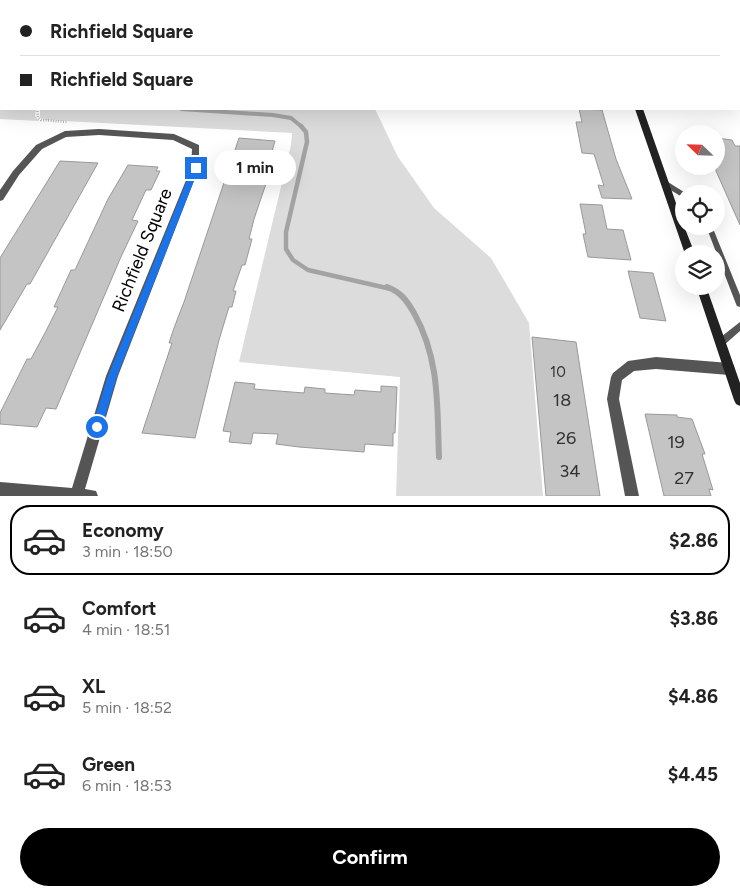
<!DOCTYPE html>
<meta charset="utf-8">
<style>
:root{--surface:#fff;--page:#f2f2f2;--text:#222;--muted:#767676;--line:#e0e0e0;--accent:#000}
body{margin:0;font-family:Figtree,sans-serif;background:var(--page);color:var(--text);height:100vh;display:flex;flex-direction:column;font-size:19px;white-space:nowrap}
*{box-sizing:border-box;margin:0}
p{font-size:16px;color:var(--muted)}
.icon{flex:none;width:28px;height:28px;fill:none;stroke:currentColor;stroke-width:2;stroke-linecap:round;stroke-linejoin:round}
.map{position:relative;height:496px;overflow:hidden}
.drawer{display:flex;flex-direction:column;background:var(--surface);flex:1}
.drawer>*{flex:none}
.banner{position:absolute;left:0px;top:0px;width:740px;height:110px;box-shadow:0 5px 20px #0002;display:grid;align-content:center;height:110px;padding:0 20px;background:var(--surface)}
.needle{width:32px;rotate:293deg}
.buttons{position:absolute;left:675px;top:125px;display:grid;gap:10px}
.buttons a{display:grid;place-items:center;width:50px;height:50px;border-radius:50%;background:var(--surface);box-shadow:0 5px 20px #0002;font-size:25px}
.end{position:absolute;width:22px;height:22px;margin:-11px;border:6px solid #1a73e8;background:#fff;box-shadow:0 0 0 2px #fff}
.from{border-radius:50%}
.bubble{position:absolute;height:35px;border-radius:18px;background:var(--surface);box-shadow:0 5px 20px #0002;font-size:16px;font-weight:700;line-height:35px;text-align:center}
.banner b{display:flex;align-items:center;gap:18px;height:48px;font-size:19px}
.banner b+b{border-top:1px solid var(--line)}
.banner i{width:12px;height:12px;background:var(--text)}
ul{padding:9px 0 0;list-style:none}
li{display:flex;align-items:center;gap:15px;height:70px;margin:0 10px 8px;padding:0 10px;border:2px solid transparent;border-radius:20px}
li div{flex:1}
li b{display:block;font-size:19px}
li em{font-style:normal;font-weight:700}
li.selected{border-color:var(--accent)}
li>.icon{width:45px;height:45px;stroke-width:1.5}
.action{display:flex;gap:10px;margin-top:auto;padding:10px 20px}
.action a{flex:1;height:58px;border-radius:30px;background:var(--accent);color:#fff;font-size:20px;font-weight:700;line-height:58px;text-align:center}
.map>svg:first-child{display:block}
.green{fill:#dcdcdc}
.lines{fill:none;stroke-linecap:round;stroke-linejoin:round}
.stream-far2{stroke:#a3a3a3;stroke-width:4}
.stream-far1{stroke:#a3a3a3;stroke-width:4.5}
.stream{stroke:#a3a3a3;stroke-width:6}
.building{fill:#c4c4c4;stroke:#999}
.path{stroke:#777;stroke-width:2.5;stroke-dasharray:0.5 2;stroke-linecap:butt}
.lane{fill:#555;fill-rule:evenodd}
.street{fill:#555;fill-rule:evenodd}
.secondary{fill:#222;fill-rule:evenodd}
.route{fill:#1a73e8}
.labels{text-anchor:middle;stroke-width:5;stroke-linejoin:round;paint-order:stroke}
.number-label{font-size:15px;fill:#313131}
.street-label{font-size:18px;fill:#000;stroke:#fff}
.near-number-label{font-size:18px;fill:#313131}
</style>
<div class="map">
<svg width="740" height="496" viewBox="0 0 740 496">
<rect width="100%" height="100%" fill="#fff"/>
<path class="green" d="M613 0H740V79L739 1Z
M0 86 1 109H36L35 116 39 121 0 119Z
M40 109H375L398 157 434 208 491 258 529 323 543 496H396L400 377 239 362 291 145 292 133 45 120 40 118Z"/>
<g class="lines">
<path class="stream-far2" d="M181 109 273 115 291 118 302 127"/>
<path class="stream-far1" d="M301 126 306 132 307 142 286 232V249L293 260 308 270 391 289"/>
<path class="stream" d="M387 287C401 292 407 301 414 313 440 359 437 406 439 457"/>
</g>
<path class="building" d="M579 109 602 110 616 159 632 199 602 198 598 185 604 186 594 154 582 153 576 122H582Z
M239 138 275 141 267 169H271L254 219 249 239H252L245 265H242L233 291H236L232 307H229L219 340 195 438 142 433 172 343H169L174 328 184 302Z
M716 138 732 140 735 146H740V225L716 171Z
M60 161 98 163 30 284H27L0 330V258Z
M128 165 158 167 156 171H160L151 190H146L132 220 138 221 120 259 56 409 46 408 37 427 0 424V413L27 359H31L46 331 58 307H54L71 270H75L108 199Z
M580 204 602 205 607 229 623 230 631 260 588 257 583 234H586Z
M628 271 653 273 666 321 640 318Z
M532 337 576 342 600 496H546Z
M235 382 255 384 254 389 304 393 305 387 325 389V393L354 395 355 390 381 392V386L397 387 395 433H393V446L365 444 364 452 299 447 276 444 278 434 253 433 251 444 229 442 231 432 223 431Z
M645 414 677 415V417L692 419 705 454H702L713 490 709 489 711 496H664Z"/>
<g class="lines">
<path class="path" d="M37 109 38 118 41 120 67 122"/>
<path class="lane" d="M664 182H668L687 194H684V197H682L664 186 663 184Z
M706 226H712L740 295V307L737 306 736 304Z
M740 322V331L723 346 720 347 717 346 716 343 717 340Z"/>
<path class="street" d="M242 0H248V1H242Z
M420 0H426V1H420Z
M99 129 174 134 199 145V168L118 376 85 489 96 491 98 496H0V482L72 488 106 376 191 168 192 149 173 140 99 135 66 137 42 149 19 175 3 200 0 201V190L13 171 36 145 65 131Z
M656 357 729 363 733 365 735 369 733 373 729 375 656 369 634 371 622 380 619 399 639 496H625L607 399 611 377 613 373 628 361Z"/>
<path class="secondary" d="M599 0H606V1H600Z
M635 109H643L684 226 695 254H685Z
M696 286H706L740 383V406L736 404 734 400Z"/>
</g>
<path class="route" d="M196 165 199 168 117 376 102 427 97 432 92 427 108 376 192 168Z"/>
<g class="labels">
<g class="number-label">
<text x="558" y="377">10</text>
</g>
<g class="street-label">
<text transform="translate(142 250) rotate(-68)" y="6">Richfield Square</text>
</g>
<g class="near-number-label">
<text x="562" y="406">18</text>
<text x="566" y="444">26</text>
<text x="676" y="448">19</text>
<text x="570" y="477">34</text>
<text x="684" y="484">27</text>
</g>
</g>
</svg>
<div class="buttons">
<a><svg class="needle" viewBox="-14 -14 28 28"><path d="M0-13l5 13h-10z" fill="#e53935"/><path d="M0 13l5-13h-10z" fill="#767676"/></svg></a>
<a><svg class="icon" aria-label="locate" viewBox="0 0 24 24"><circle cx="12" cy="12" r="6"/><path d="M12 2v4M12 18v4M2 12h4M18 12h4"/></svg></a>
<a><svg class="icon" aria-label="layers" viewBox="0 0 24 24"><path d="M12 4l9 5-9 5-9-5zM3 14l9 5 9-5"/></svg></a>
</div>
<i class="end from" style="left:97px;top:427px"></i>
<i class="end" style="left:196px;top:168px"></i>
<div class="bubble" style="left:214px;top:150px;width:82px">1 min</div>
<div class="banner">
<b><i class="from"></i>Richfield Square</b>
<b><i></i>Richfield Square</b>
</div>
</div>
<section class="drawer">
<ul>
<li class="selected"><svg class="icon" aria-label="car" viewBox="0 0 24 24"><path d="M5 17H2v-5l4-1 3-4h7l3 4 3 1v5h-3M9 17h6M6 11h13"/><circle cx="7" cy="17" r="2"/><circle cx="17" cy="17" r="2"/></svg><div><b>Economy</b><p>3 min · 18:50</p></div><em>$2.86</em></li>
<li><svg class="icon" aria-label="car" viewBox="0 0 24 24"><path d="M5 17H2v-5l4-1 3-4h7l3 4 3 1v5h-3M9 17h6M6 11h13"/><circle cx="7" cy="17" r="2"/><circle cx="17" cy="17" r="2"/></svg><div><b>Comfort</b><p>4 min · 18:51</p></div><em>$3.86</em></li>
<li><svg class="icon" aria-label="car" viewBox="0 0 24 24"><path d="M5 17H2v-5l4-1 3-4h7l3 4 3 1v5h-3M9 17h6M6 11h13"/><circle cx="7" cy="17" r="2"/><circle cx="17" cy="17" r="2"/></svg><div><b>XL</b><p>5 min · 18:52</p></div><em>$4.86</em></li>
<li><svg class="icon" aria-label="car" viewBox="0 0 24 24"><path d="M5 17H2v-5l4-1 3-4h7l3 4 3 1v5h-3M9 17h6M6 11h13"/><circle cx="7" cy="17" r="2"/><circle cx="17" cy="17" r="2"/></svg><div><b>Green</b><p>6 min · 18:53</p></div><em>$4.45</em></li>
</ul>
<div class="action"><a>Confirm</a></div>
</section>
